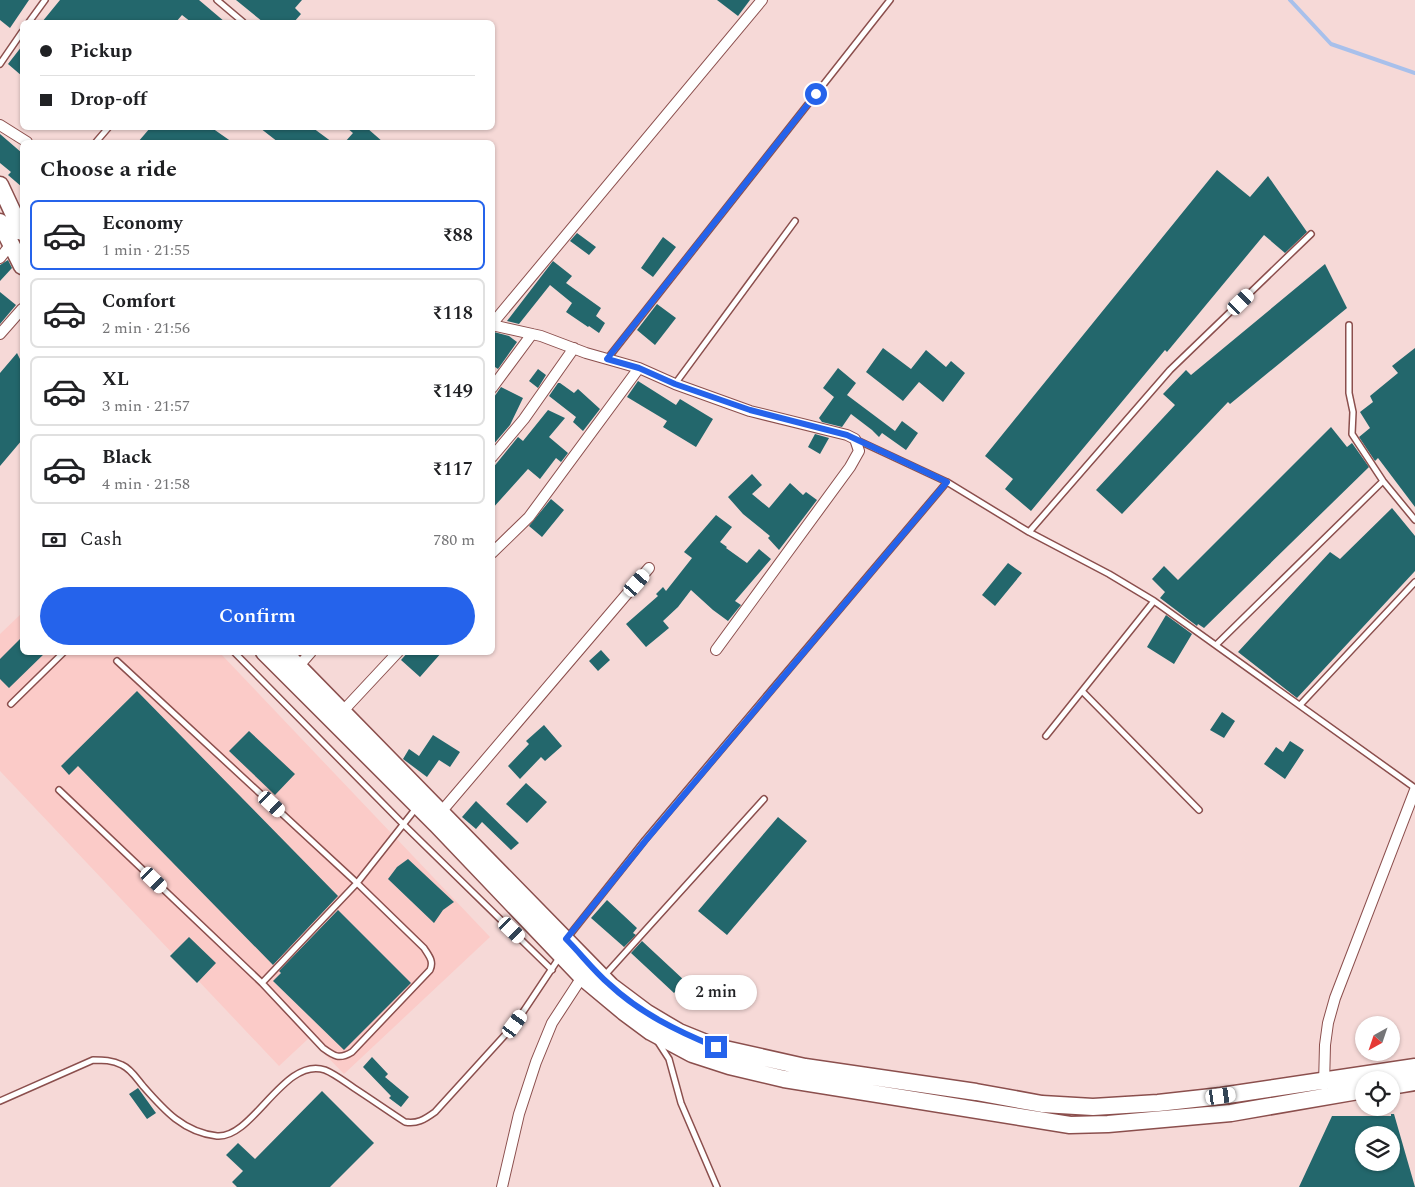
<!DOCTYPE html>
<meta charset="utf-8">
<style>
:root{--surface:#fff;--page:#f6f6f6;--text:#202124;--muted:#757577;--line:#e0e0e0;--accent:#2563eb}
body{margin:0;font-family:Spectral,serif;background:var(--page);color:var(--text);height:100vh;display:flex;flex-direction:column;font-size:19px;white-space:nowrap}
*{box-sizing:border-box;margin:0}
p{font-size:16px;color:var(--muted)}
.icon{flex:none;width:28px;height:28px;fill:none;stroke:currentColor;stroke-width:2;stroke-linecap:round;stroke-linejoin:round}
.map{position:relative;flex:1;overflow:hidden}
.drawer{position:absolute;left:20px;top:140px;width:475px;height:515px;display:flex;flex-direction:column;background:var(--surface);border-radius:8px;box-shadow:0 1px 4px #0004}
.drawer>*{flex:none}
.banner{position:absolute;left:20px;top:20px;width:475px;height:110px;border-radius:8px;box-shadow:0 1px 4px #0004;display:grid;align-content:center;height:110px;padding:0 20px;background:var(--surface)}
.needle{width:32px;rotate:220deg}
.fabs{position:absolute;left:1355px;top:1016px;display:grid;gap:10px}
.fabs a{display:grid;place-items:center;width:45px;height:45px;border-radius:50%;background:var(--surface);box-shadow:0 1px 4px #0004;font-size:25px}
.end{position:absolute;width:22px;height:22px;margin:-11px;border:6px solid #2563eb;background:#fff;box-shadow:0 0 0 2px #fff}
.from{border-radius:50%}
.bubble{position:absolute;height:35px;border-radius:18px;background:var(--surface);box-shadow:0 1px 4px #0004;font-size:16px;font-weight:600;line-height:35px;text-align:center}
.car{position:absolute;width:15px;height:30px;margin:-15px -8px;border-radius:6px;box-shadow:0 0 4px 1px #0007;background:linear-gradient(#fff 24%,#345 0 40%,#fff 0 76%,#345 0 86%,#fff 0)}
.banner b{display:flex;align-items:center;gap:18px;height:48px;font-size:19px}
.banner b+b{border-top:1px solid var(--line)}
.banner i{width:12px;height:12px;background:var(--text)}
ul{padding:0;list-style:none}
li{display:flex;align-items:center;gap:15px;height:70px;margin:0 10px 8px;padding:0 10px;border:2px solid var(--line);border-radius:8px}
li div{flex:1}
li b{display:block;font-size:19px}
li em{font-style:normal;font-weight:600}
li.active{border-color:var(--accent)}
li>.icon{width:45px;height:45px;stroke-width:1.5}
h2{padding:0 20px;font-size:22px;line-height:60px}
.pay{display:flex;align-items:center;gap:12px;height:55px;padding:0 20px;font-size:19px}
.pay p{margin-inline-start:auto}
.primary-button{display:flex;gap:10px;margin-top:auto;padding:10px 20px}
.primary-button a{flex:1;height:58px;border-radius:30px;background:var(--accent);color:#fff;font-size:20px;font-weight:600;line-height:58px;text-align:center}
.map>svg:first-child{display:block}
.built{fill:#fbcbc8}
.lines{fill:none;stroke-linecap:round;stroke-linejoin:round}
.stream{stroke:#a8c0eb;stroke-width:4}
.building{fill:#23676c;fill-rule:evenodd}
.service-casing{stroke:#8b4f4d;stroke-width:8}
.minor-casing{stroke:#8b4f4d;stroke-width:12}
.trunk-casing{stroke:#8b4f4d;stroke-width:19}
.service{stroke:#fff;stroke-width:5}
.minor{stroke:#fff;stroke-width:10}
.trunk{stroke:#fff;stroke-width:16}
.route{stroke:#2563eb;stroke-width:6}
</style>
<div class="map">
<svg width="1415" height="1187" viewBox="0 0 1415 1187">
<rect width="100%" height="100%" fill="#f6d9d7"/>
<path class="built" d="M22 613V652L220 653 490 937 344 1074 309 1038 279 1066 0 771V634Z"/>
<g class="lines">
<path class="stream" d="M1290 0 1331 44 1415 73"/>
</g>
<path class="building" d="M0 0H29L10 28 0 20Z
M60 0H199L225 22H191L182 15 176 22H42Z
M236 0H302L295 8 301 14 294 22H263Z
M717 0H750L738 16Z
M22 46V76L8 64Z
M150 128H212L232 142H138Z
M260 128H313L332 142H278Z
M347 128H367L383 142H345L353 133Z
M0 134 22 153V187L8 175 11 172 0 163Z
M1217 170 1250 197 1268 176 1307 232 1285 253 1264 235 1167 352 1165 350 1031 511 1005 489 1013 479 985 456Z
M577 233 596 247 589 255 570 241Z
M663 237 676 247 653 277 641 268Z
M8 260 12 268 0 281V265Z
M553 261 572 276 566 283 601 308 596 316 605 323 599 333 589 326 588 327 566 312 572 303 550 285 519 324 507 321Z
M1325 264 1347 308 1230 404 1228 402 1122 514 1096 490 1175 405 1163 394 1186 370 1191 375Z
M0 292 16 305 0 324Z
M657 304 676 318 655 345 637 330Z
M494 332 509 336 517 342 498 369 492 365Z
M883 348 911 369 926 350 946 367 951 361 965 373 943 402 919 382 903 401 866 372Z
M1415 348V507L1378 458 1375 461 1359 437 1370 428 1360 412 1373 402 1370 396 1398 373 1392 366Z
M17 353 22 363V440L0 466V373Z
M838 368 856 383 847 395 895 431 902 421 918 433 906 450 882 433 879 437 872 430 851 414 842 427 822 422 819 418 834 397 823 388Z
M538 369 546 375 538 388 529 381Z
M638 381 676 405 680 399 713 419 696 447 663 427 667 421 627 397Z
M558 383H560L574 393 578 389 600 409 583 431 573 422 576 417 549 396Z
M501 387 523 398 510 425 492 446V400Z
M548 410 565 418 549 437 568 453 561 462 556 458 540 479 528 469 492 509V469L518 437 523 441Z
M1331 427 1347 447 1352 443 1369 467 1204 628 1198 624 1197 626 1160 598 1165 592 1152 579 1164 566 1178 580Z
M815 434 829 438 820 454 808 447Z
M752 474 762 485 752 494 769 508 790 483 803 495 806 492 817 500 779 550 768 538 770 536 743 514 728 497Z
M551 499 564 510 542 537 529 526Z
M1392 508 1415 536V571L1297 698 1238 652 1330 552 1340 559Z
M716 515 732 527 720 542 727 547 726 548 747 563 759 549 771 559 735 601 741 605 728 621 713 610 691 590 678 607 663 621 669 628 646 647 626 624 658 596 656 594 663 587 666 591 692 558 684 552Z
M1008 563 1022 573 995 606 982 595Z
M1166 615 1192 634 1174 664 1147 647Z
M22 637V652H46L9 688 0 679V659Z
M601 650 610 660 598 671 589 661Z
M408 652H442L420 677 401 660Z
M137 691 338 896 273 965 78 766 69 775 61 766Z
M1222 712 1235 721 1224 738 1210 730Z
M544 725 562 746 545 761 541 757 520 779 508 766 529 744 526 741Z
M249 731 295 774 275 795 229 751Z
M433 735 460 752 450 767 439 760 427 777 403 759 409 749 419 756Z
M1290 741 1304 750 1285 779 1264 764 1276 747 1283 752Z
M526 783 547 802 527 823 506 804Z
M476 801 519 843 511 850 482 822 476 829 462 817Z
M778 817 807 841 727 935 698 911Z
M408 859 454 902 443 910 434 923 388 879 397 867Z
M607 900 637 928 633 933 636 935 624 947 591 918Z
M338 910 411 983 344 1050 273 981 281 973 279 971Z
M189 937 216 963 197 983 170 956Z
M642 941 685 981 674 993 631 953Z
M372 1057 388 1074 385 1077 409 1097 401 1107 389 1098 391 1096 363 1067Z
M138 1088 156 1113 147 1119 129 1094Z
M322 1091 374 1143 330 1187H237L232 1182 243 1171 226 1155 238 1143 255 1159Z
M1391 1114H1394L1415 1187H1299L1332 1116H1391ZM1364 1135H1391V1162H1364Z"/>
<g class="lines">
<g class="service-casing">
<path id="service" d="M217 0 243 22
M29 22 45 0
M0 64 22 32
M96 142 108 128
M1349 325V393L1353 412 1352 434 1383 481 1415 520
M608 358 890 0
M675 384 795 221
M857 440 947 482 1029 532 1109 574 1154 601 1415 788
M1029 532 1170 370 1311 234
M1216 645 1383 481
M234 652 403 824 552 970
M1082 691 1199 810
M11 704 64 652
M1300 705 1415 582
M1046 736 1154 601
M59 790 262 983 323 1048C334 1056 339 1060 352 1052L430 970C434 961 429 956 424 948L357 883 117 661
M568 937 645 840 947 482
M605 975 764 799
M262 983 357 883 417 807
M658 1042 669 1059 681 1103 717 1187
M0 1101 93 1060C103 1060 112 1060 122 1065 131 1069 137 1079 143 1086 164 1110 183 1132 217 1136 253 1139 284 1056 325 1070 335 1074 345 1082 354 1088 371 1099 388 1111 405 1122 417 1124 424 1120 435 1112L515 1024 559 958"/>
</g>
<g class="minor-casing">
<path id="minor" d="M0 125 27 142
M0 258 11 244
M492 324 762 0
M492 325 541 336 586 353 639 368 675 384 750 411 847 435 855 439 859 451 850 467 716 650
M0 334 22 309
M492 388 532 334
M492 457 524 419 574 348
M492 553 529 517 639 368
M298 667 311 652
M342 712 398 652
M441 812 649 568
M1324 1085 1325 1045 1328 1023 1335 998 1415 790
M502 1187 519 1114 536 1062 552 1023 584 974"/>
</g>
<g class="trunk-casing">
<path id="trunk" d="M0 185 22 232
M0 222 22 266
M264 652 436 824 582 977 624 1012 651 1032 692 1054 729 1066 784 1079 1070 1125 1108 1124 1231 1113 1364 1090
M284 652 611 986 647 1013 679 1032 716 1047 805 1067 976 1092 1042 1104 1093 1107 1158 1103 1221 1096 1415 1067
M1391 1086 1415 1082"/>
</g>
<use href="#service" class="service"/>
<use href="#minor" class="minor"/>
<use href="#trunk" class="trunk"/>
</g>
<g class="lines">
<path class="route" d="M716 1047C677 1031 640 1013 609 984 593 970 581 954 566 939L646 840 947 482 847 435 750 410 675 384 639 368 607 359 816 94"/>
</g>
</svg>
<div class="fabs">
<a><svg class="needle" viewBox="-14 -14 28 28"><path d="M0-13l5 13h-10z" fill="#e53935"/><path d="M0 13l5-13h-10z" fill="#757577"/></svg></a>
<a><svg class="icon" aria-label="locate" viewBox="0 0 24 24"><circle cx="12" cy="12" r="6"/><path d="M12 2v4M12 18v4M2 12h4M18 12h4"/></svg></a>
<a><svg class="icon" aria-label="layers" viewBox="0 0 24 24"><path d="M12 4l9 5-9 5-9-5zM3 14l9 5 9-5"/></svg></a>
</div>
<i class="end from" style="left:816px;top:94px"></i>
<i class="end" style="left:716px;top:1047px"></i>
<div class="bubble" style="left:675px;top:975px;width:82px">2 min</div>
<i class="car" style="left:1241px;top:302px;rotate:46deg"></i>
<i class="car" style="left:637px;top:583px;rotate:41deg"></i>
<i class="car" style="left:272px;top:804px;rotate:133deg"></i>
<i class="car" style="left:154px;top:880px;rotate:134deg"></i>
<i class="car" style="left:512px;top:930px;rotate:134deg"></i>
<i class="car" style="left:515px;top:1024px;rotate:36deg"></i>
<i class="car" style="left:1221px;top:1096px;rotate:82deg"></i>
<div class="banner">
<b><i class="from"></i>Pickup</b>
<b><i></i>Drop-off</b>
</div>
<section class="drawer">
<h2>Choose a ride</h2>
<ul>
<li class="active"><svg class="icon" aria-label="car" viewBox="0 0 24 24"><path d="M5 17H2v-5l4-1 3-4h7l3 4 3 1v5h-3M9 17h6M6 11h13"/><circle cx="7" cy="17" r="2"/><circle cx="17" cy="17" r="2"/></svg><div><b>Economy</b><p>1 min · 21:55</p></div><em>₹88</em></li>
<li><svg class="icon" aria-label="car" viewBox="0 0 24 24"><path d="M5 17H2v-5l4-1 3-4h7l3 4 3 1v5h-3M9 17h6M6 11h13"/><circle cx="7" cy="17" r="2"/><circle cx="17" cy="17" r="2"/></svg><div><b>Comfort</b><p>2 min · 21:56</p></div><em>₹118</em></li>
<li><svg class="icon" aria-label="car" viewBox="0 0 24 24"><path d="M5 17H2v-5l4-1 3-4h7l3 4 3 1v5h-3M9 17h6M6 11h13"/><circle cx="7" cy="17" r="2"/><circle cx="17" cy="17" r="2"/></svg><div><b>XL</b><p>3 min · 21:57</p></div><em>₹149</em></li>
<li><svg class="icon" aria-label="car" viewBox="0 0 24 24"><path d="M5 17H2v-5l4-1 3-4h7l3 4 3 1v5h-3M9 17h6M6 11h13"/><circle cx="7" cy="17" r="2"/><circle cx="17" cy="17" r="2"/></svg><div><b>Black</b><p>4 min · 21:58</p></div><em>₹117</em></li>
</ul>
<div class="pay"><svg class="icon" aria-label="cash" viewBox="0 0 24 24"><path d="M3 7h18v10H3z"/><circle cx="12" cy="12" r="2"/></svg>Cash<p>780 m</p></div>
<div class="primary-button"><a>Confirm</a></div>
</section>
</div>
